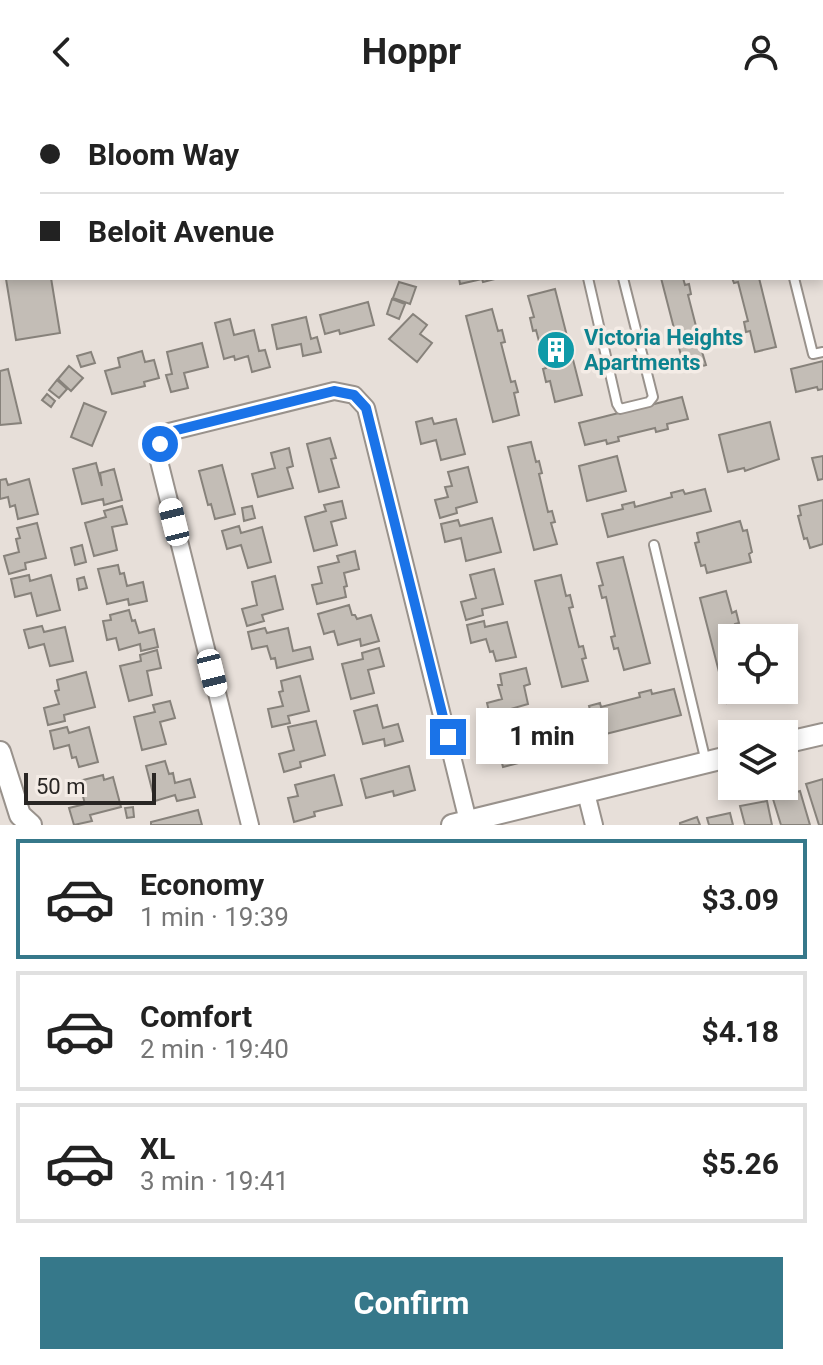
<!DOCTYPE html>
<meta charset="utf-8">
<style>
:root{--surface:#fff;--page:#f2f2f2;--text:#222;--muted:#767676;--line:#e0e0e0;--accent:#36788a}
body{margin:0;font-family:Roboto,sans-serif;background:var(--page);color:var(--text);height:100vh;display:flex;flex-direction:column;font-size:30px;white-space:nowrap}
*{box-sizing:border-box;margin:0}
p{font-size:26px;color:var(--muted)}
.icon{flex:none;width:44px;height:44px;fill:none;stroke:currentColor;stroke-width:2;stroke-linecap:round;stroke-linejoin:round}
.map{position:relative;height:721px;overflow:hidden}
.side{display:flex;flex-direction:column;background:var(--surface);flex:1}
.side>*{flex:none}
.guide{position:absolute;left:0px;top:0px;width:824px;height:176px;box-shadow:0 4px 12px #0003;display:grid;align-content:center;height:176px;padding:0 40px;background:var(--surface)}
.fabs{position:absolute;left:718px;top:520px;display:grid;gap:16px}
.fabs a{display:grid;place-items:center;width:80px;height:80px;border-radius:0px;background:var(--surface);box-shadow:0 4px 12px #0003;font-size:40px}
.scale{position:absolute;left:24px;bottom:20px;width:132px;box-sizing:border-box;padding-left:8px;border:4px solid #292624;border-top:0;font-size:22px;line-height:28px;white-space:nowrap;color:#292624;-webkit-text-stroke:6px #f4ece6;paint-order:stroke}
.end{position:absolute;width:36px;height:36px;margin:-18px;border:10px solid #1a73e8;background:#fff;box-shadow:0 0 0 4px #fff}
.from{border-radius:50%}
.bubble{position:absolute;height:56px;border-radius:0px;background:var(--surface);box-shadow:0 4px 12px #0003;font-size:26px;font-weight:700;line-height:56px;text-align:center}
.car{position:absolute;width:24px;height:48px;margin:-24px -12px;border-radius:10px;box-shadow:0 0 6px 2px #0007;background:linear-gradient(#fff 24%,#345 0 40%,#fff 0 76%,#345 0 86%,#fff 0)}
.guide b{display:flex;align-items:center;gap:28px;height:76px;font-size:30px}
.guide b+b{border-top:2px solid var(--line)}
.guide i{width:20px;height:20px;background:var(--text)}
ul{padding:14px 0 0;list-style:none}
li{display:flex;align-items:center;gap:24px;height:120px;margin:0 16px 12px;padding:0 24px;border:4px solid var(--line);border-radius:0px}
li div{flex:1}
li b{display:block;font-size:30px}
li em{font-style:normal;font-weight:700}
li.on{border-color:var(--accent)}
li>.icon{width:72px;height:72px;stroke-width:1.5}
.primary-button{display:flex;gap:16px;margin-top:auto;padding:16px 40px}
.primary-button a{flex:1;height:92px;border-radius:0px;background:var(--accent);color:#fff;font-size:32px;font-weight:700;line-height:92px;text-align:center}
header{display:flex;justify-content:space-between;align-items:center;height:104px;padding:0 40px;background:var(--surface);font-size:36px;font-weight:700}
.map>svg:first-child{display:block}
.green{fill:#c1d6a1}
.building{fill:#c3bdb6;stroke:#87827b;stroke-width:2}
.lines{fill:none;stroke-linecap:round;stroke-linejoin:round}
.service-casing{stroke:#99928c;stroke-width:12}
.minor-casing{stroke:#99928c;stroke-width:20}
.tertiary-casing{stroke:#99928c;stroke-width:24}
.service{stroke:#fff;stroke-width:8}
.minor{stroke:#fff;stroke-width:16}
.tertiary{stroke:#fff;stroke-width:20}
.route{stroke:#1a73e8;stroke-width:10}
.labels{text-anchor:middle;stroke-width:7;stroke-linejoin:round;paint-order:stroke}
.culture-label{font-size:22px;font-weight:bold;fill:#0d838f;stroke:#f4ece6;text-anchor:start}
</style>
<header><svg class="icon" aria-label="back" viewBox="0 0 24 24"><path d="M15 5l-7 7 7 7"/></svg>Hoppr<svg class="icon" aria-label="person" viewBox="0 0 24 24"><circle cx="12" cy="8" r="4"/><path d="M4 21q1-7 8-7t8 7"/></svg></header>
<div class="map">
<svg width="823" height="721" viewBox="0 0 823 721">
<rect width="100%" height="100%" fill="#e7dfd9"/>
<path class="green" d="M658 0H823V39L822 2Z"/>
<path class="building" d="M51 174 60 229 16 236 6 175Z
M459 174H494L495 175 483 178 482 175 460 180Z
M661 174H683L685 181 689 180 691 190 688 191 698 230 702 229 704 239 700 241 706 261 685 267Z
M732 174H759L776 243 755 248 750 227 746 228 744 218 748 217 738 178 734 179Z
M399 178 416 183 410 200 393 194Z
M555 185 582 291 555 298 550 277 546 278 543 265 546 264 536 226 533 227 530 214 534 213 528 192Z
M392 195 405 200 399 215 387 210Z
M368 198 374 221 340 230 339 226 325 230 320 211Z
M492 205 498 227 502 226 505 238 501 239 511 278 515 277 518 288 514 289 519 311 493 318 466 212Z
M413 210 427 221 420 230 432 239 417 258 389 235Z
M306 213 311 235 317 233 321 248 303 252 301 240 277 245 272 221Z
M230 215 234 231 254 226 259 247 265 246 270 263 252 268 248 252 235 256 234 252 224 255 215 219Z
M202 239 208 263 184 269 188 284 171 288 166 271 172 270 167 248Z
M142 247 145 258 154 256 159 274 144 278 145 282 112 290 105 267 120 263 118 254Z
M91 248 95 259 81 263 77 252Z
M823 257V285L818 286 817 283 796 288 791 265Z
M69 262 83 274 71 287 58 275Z
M8 265 21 319 0 321V267Z
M57 276 67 285 59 294 49 286Z
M47 290 55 297 51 303 42 296Z
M682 293 688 315 667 320 668 325 656 328 655 324 618 333 619 337 607 340 606 336 585 341 579 319Z
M84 299 106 308 92 342 71 333Z
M432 314 434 320 456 315 465 350 441 356 436 336 421 340 416 318Z
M770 318 779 355 745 367 744 364 728 368 719 331Z
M330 334 336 354 331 355 339 383 319 388 307 340Z
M531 338 536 358 539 357 542 369 539 370 548 408 552 407 555 418 551 419 557 440 534 446 508 343Z
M289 344 293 362 287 364 293 384 258 393 252 370 275 364 271 349Z
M617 352 626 387 587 397 579 362Z
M823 352V375L818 376 812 354Z
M96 359 102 382 100 369 114 365 122 396 104 401 103 395 82 400 73 365Z
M222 361 235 410 215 415 211 400 208 401 199 367Z
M468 363 477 398 456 404 457 409 440 414 435 396 448 393 445 383 452 382 448 368Z
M6 375 8 381 29 375 38 410 18 415 15 401 10 403 8 393 0 395V376Z
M705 385 711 407 608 433 602 410 623 405 622 401 634 398 635 403 672 393 671 389 683 386 685 390Z
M823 396V440L810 444 807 434 804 435 798 412 801 411 799 402Z
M342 397 346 414 331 418 337 441 314 447 305 413 326 407 324 401Z
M122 402 127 420 112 423 117 446 94 452 85 419 106 413 104 407Z
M252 402 255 414 244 417 242 404Z
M492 414 501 448 466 457 461 434 445 438 441 420 458 416 460 422Z
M740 417 743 427 747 426 752 448 749 450 751 458 707 469 705 461 701 462 695 439 699 438 697 429Z
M37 419 46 454 25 459 26 465 9 470 4 452 19 448 16 435 20 434 17 424Z
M239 422 241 429 262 423 271 458 248 464 241 441 227 445 222 427Z
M82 441 86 458 75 461 71 444Z
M355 447 359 465 344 469 347 482 344 483 346 493 317 500 312 481 322 479 318 463 339 458 337 452Z
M623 453 650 559 624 566 618 544 614 545 611 533 615 532 606 493 602 494 599 482 603 481 597 459Z
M118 461 120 470 124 469 127 482 143 478 147 497 129 501 128 495 107 500 98 465Z
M494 465 503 500 482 505 483 511 466 516 461 498 476 494 470 471Z
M29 471 30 477 51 471 60 506 37 512 31 489 15 493 11 475Z
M561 471 566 492 570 491 573 503 569 504 579 543 583 542 586 554 582 555 588 577 562 583 535 477Z
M275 472 283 505 262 511 264 517 247 522 242 505 257 501 252 478Z
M84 473 87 484 79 486 77 475Z
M726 487 732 509 736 507 739 519 735 520 738 534H732V586H752L753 593 727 599 700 494Z
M349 501 352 511H355L357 515 371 511 379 537 361 542 360 535 338 541 334 527 324 530 318 510Z
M129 506 132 517 135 516 139 529 154 525 158 543 141 547 140 540 119 546 116 534 107 536 103 517 111 516 110 511Z
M484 517 485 523 507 518 516 553 496 557 493 547 490 548 486 535 471 539 467 521Z
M42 522 44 528 65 523 73 557 50 562 44 540 29 544 24 526Z
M265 524 267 529 288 524 293 547 310 543 313 555 277 564 275 554 271 555 267 542 252 545 248 528Z
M379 544 384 562 368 566 374 589 351 595 342 560 363 555 362 549Z
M157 546 161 564 147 567 152 591 129 597 120 562 141 557 140 551Z
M526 564 530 580 524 582 528 600 507 606 509 612 491 616 487 599 502 595 498 581H502L500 570Z
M86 568 95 603 64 611 65 617 48 621 44 604 59 600 55 587 59 586 57 576Z
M300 572 309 607 288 612 290 619 272 623 268 605 283 602 279 588 283 587 281 577Z
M674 585 681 611 574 638 568 612 590 606 589 602 600 599 601 603 640 593 639 589 651 586 652 590Z
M170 597 175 614 160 618 166 640 142 646 134 613 155 608 153 601Z
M377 601 383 624 398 620 403 637 385 642 384 635 363 640 354 607Z
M316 617 325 651 300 658 301 663 284 668 279 650 294 646 288 623Z
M535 622 537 629 546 627 551 647 537 651 538 654 503 663 497 640 505 638 503 630Z
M67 623 69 629 89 623 98 658 79 663 76 653 72 654 69 641 54 645 50 627Z
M165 657 169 670 173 669 175 679 190 675 195 693 177 697 175 691 155 697 146 662Z
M409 662 415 686 394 692 393 687 366 694 361 675Z
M103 671 104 676 113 673 121 703 90 711 92 717 74 721 69 704 85 700 79 677Z
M334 671 342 701 314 708 315 712 294 718 288 694 298 692 295 681Z
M823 675V721H819L806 680Z
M800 687 810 721H781L773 695Z
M767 697 772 721H745L740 702Z
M133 703 134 713 127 714 125 704Z
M198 706 202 721H151V718Z
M730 709 733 721H709L707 714Z
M697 713 700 721H680V719Z"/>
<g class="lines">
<g class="service-casing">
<path id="service" d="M822 67H823
M822 142 823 146
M588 174 617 300 620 305 649 298 653 293 623 174
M794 174 813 250 823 248
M654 441 706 658"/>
</g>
<g class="minor-casing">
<path id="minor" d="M586 689 594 721
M250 721 159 357 160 340 169 328 334 287 354 291 366 304 468 717"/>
</g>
<g class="tertiary-casing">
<path id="tertiary" d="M784 639 823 630
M0 648 20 711 31 721
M452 721 732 652"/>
</g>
<use href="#service" class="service"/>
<use href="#minor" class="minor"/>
<use href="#tertiary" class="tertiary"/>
</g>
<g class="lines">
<path class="route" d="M160 340 169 328 334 287 354 291 366 304 448 633"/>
</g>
<defs>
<g id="building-disc" transform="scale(2)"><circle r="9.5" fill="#0f9aa8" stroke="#f4ece6"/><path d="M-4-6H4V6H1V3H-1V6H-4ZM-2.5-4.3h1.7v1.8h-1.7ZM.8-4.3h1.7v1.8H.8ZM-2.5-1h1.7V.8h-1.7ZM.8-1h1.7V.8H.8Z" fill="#fff"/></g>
</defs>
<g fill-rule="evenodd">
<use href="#building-disc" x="556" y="246"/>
</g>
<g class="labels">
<g class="culture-label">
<text x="584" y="241">Victoria Heights<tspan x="584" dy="25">Apartments</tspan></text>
</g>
</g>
</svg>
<div class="fabs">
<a><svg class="icon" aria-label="locate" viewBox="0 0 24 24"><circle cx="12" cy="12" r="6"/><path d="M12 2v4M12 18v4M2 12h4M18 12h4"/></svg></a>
<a><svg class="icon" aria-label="layers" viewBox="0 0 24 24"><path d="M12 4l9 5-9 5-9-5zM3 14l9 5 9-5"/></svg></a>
</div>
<div class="scale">50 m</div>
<i class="end from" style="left:160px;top:340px"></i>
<i class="end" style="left:448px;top:633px"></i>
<div class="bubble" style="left:476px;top:604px;width:132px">1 min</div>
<i class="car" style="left:174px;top:418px;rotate:346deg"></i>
<i class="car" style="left:212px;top:569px;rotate:166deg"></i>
<div class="guide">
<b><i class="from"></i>Bloom Way</b>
<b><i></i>Beloit Avenue</b>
</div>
</div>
<section class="side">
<ul>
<li class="on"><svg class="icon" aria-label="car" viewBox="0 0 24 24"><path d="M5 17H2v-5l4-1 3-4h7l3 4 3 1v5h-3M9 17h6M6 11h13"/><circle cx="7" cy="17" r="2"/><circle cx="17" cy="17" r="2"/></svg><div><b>Economy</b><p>1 min · 19:39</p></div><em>$3.09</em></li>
<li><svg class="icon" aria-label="car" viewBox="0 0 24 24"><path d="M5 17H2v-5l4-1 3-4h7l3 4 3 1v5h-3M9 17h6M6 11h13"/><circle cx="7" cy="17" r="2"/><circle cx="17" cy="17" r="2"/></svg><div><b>Comfort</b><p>2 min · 19:40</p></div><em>$4.18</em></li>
<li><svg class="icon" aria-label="car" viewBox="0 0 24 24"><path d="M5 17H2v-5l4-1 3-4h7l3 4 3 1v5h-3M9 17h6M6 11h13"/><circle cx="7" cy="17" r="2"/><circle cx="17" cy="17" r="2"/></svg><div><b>XL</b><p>3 min · 19:41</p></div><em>$5.26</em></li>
</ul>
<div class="primary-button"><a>Confirm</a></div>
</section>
